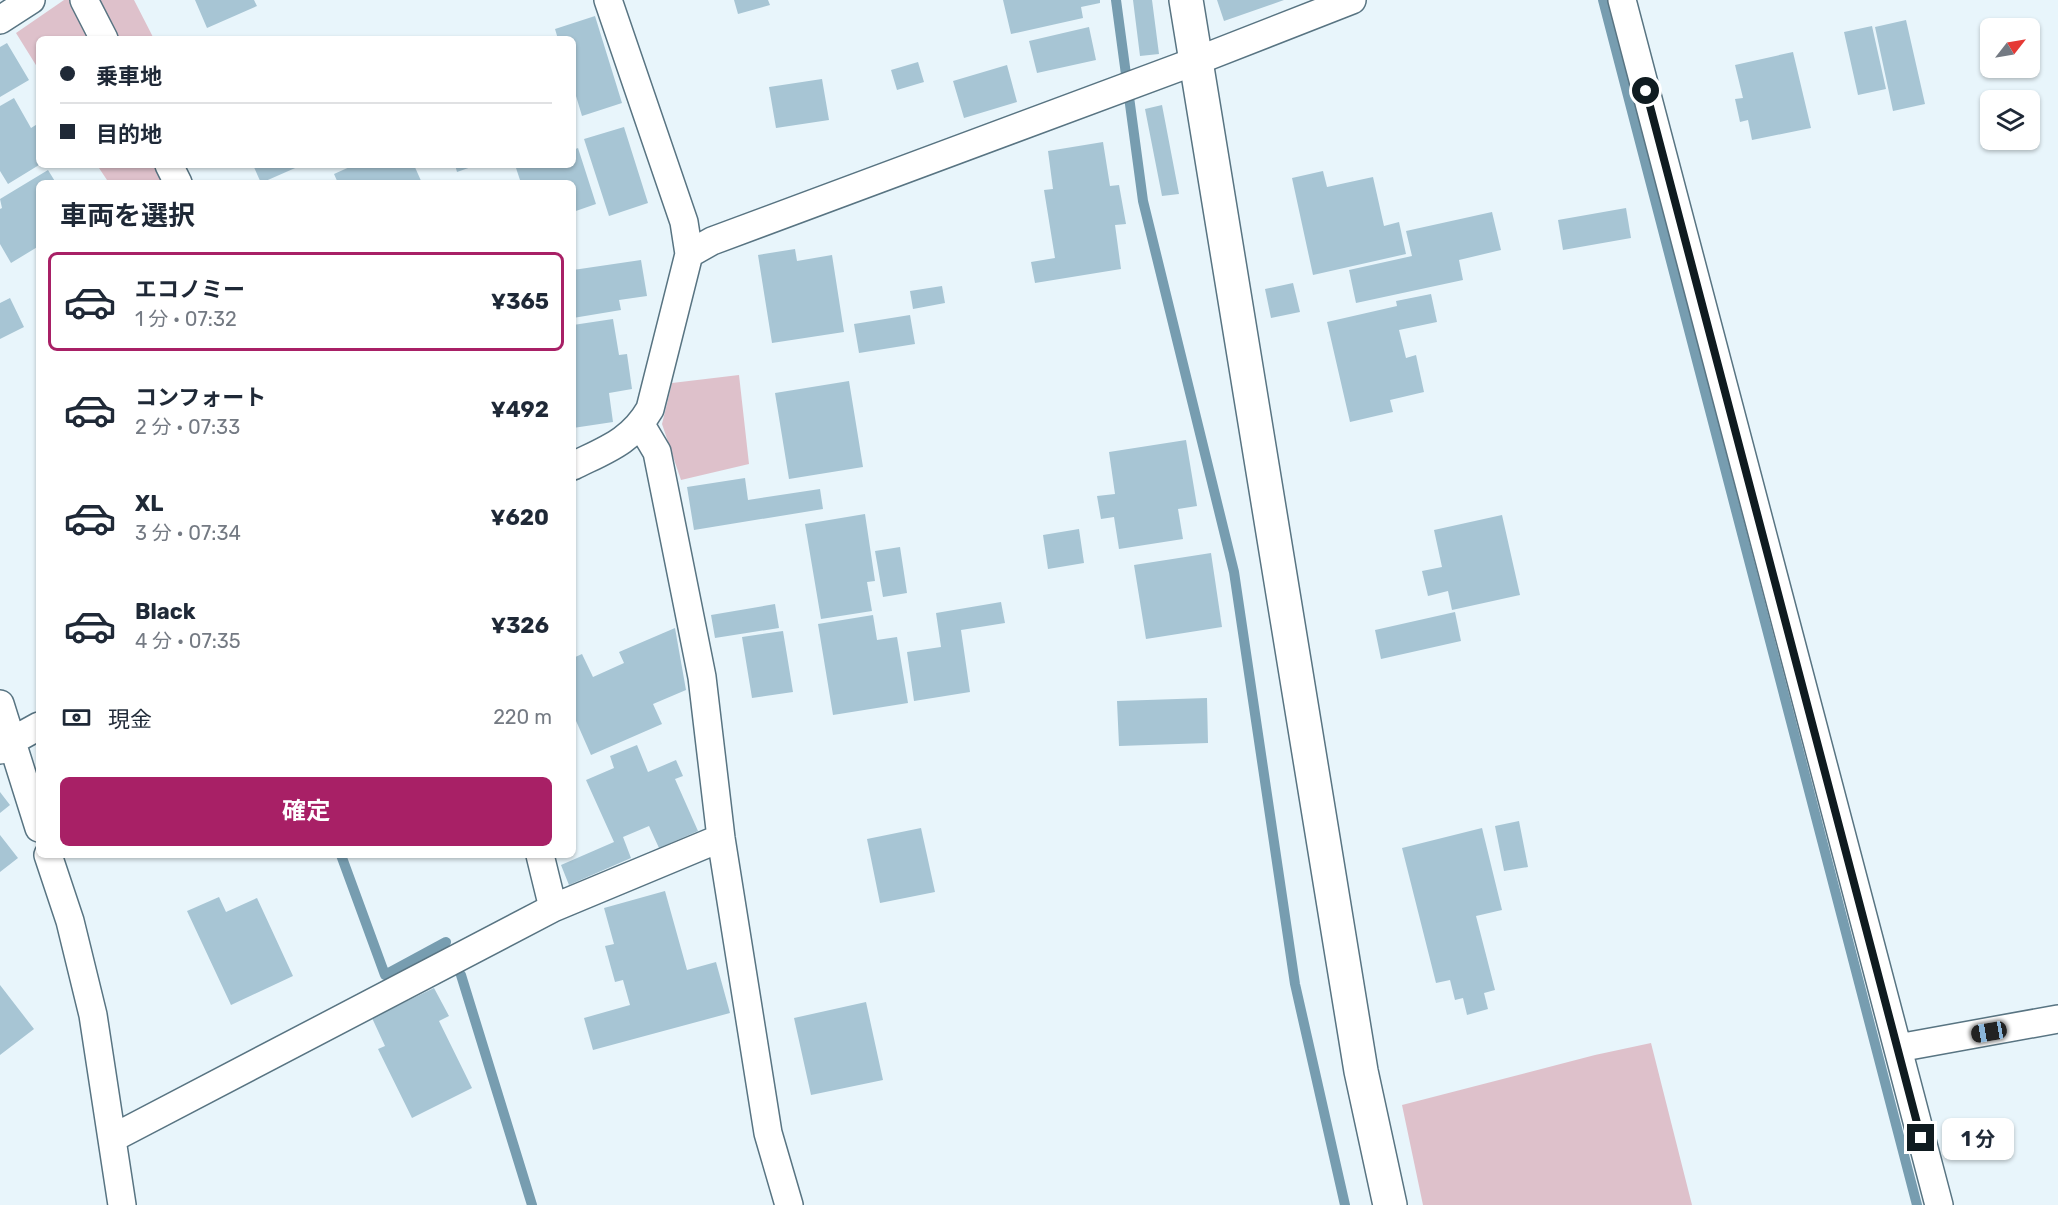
<!DOCTYPE html>
<html lang="ja">
<meta charset="utf-8">
<style>
:root{--surface:#fff;--page:#f6f6f7;--text:#1f2937;--muted:#747a83;--line:#e0e1e3;--accent:#a82066}
body{margin:0;font-family:Rubik,"Noto Sans JP",sans-serif;background:var(--page);color:var(--text);height:100vh;display:flex;flex-direction:column;font-size:22px;white-space:nowrap}
*{box-sizing:border-box;margin:0}
p{font-size:20px;color:var(--muted)}
.icon{flex:none;width:33px;height:33px;fill:none;stroke:currentColor;stroke-width:2;stroke-linecap:round;stroke-linejoin:round}
.map{position:relative;flex:1;overflow:hidden}
.drawer{position:absolute;left:36px;top:180px;width:540px;height:678px;display:flex;flex-direction:column;background:var(--surface);border-radius:9px;box-shadow:0 2px 4px #0004}
.drawer>*{flex:none}
.top-card{position:absolute;left:36px;top:36px;width:540px;height:132px;border-radius:9px;box-shadow:0 2px 4px #0004;display:grid;align-content:center;height:132px;padding:0 24px;background:var(--surface)}
.needle{width:39px;rotate:59deg}
.buttons{position:absolute;left:1980px;top:18px;display:grid;gap:12px}
.buttons a{display:grid;place-items:center;width:60px;height:60px;border-radius:9px;background:var(--surface);box-shadow:0 2px 4px #0004;font-size:30px}
.end{position:absolute;width:27px;height:27px;margin:-14px;border:8px solid #0f1b20;background:#fff;box-shadow:0 0 0 3px #fff}
.from{border-radius:50%}
.bubble{position:absolute;height:42px;border-radius:9px;background:var(--surface);box-shadow:0 2px 4px #0004;font-size:20px;font-weight:700;line-height:42px;text-align:center}
.car{position:absolute;width:18px;height:36px;margin:-18px -9px;border-radius:8px;box-shadow:0 0 4px 2px #0007;background:linear-gradient(#222 24%,#8ab4d8 0 40%,#222 0 76%,#8ab4d8 0 86%,#222 0)}
.top-card b{display:flex;align-items:center;gap:21px;height:57px;font-size:22px}
.top-card b+b{border-top:2px solid var(--line)}
.top-card i{width:15px;height:15px;background:var(--text)}
ul{padding:0;list-style:none}
li{display:flex;align-items:center;gap:18px;height:99px;margin:0 12px 9px;padding:0 12px;border:3px solid transparent;border-radius:9px}
li div{flex:1}
li b{display:block;font-size:22px}
li em{font-style:normal;font-weight:700}
li.selected{border-color:var(--accent)}
li>.icon{width:54px;height:54px;stroke-width:1.5}
h2{padding:0 24px;font-size:27px;line-height:72px}
.pay{display:flex;align-items:center;gap:15px;height:66px;padding:0 24px;font-size:22px}
.pay p{margin-inline-start:auto}
.primary-button{display:flex;gap:12px;margin-top:auto;padding:12px 24px}
.primary-button a{flex:1;height:69px;border-radius:9px;background:var(--accent);color:#fff;font-size:24px;font-weight:700;line-height:69px;text-align:center}
.map>svg:first-child{display:block}
.green{fill:#dec1cb}
.lines{fill:none;stroke-linecap:round;stroke-linejoin:round}
.stream{stroke:#779db0;stroke-width:10}
.building{fill:#a7c5d4}
.minor-casing{stroke:#587482;stroke-width:30}
.tertiary-casing{stroke:#587482;stroke-width:36}
.minor{stroke:#fff;stroke-width:27}
.tertiary{stroke:#fff;stroke-width:33}
.route{stroke:#0f1b20;stroke-width:8}
</style>
<div class="map">
<svg width="2058" height="1205" viewBox="0 0 2058 1205">
<rect width="100%" height="100%" fill="#e8f5fb"/>
<path class="green" d="M64 0H134L154 39H39V70L16 33Z
M97 165H159L165 180 157 183H109Z
M739 375 749 464 681 480 662 424 672 383Z
M1651 1043 1692 1205H1423L1402 1105 1595 1055Z"/>
<g class="lines">
<path class="stream" d="M1116 0 1143 201 1234 572 1295 984 1345 1205
M1603 0 1917 1205
M341 855 385 975 446 942
M461 975 532 1205"/>
</g>
<path class="building" d="M195 0H254L257 6 207 28Z
M734 0H768L770 5 738 14Z
M1003 0H1100V3L1081 7 1083 18 1011 34Z
M1133 0H1152L1159 54 1140 56Z
M1217 0H1284L1224 21Z
M595 16 622 103 582 116 573 86V39H558L555 29Z
M1906 20 1925 104 1893 111 1875 27Z
M1872 26 1886 89 1858 95 1844 32Z
M1089 27 1096 60 1037 73 1029 41Z
M7 43 29 80 0 97V47Z
M1793 52 1811 128 1752 140 1748 120 1740 122 1735 99 1743 98 1735 65Z
M918 62 924 82 897 90 891 70Z
M1007 65 1017 102 964 118 953 81Z
M822 79 829 120 776 128 769 87Z
M14 98 31 128 39 123V165L8 184 0 171V106Z
M1162 105 1179 194 1162 196 1145 109Z
M624 127 648 203 609 216 584 139Z
M1103 142 1110 186 1119 185 1126 224 1115 225 1121 269 1035 283 1031 262 1055 258 1044 190 1053 189 1048 151Z
M578 148 596 204 573 212V183H521L516 168 526 165H573V150Z
M253 165H302L261 183Z
M354 165H414L422 183H338L334 174Z
M455 165H477L457 172Z
M48 170 56 183H39V246L11 263 0 244V209L2 208 0 199Z
M1323 171 1327 187 1373 177 1384 226 1399 222 1406 254 1313 275 1292 178Z
M1626 208 1631 238 1563 250 1558 220Z
M1492 212 1501 250 1459 260 1463 280 1356 303 1349 270 1412 256 1406 231Z
M795 249 797 261 832 255 844 332 772 343 758 255Z
M641 260 647 296 619 300 621 310 573 318V270Z
M1293 283 1300 312 1271 318 1265 289Z
M942 286 945 303 913 309 910 291Z
M1431 294 1437 322 1399 330 1406 358 1416 355 1424 392 1390 400 1393 412 1350 422 1327 322 1397 306 1396 301Z
M10 298 24 327 0 339V303Z
M910 315 915 344 859 353 854 324Z
M613 319 619 355 627 354 632 389 609 393 613 422 573 428V325Z
M849 381 863 467 789 479 775 393Z
M1186 440 1197 506 1178 509 1183 539 1119 549 1114 517 1101 519 1097 496 1115 494 1109 452Z
M745 478 748 500 820 489 823 509 694 530 687 487Z
M865 514 875 581 867 582 872 611 821 619 805 524Z
M1502 515 1520 595 1452 610 1448 591 1428 596 1422 571 1442 567 1434 530Z
M1079 529 1084 563 1048 569 1043 535Z
M900 547 907 593 883 597 875 551Z
M1211 553 1222 627 1146 639 1134 565Z
M1001 602 1005 623 961 630 970 692 914 701 907 652 941 647 936 613Z
M775 604 779 628 715 638 711 615Z
M1455 612 1461 641 1381 659 1375 630Z
M873 615 877 640 897 637 908 703 833 715 818 624Z
M675 628 686 690 653 704 662 724 591 755 573 714V658L582 654 593 677 624 663 619 652Z
M783 631 793 692 752 698 742 637Z
M1207 698 1208 743 1119 746 1117 701Z
M637 745 648 772 676 760 683 776 675 779 698 831 659 848 649 826 623 837 631 858 569 885 561 865 614 842 586 780 614 768 610 756Z
M0 792 10 805 0 813Z
M1519 821 1528 867 1504 871 1495 826Z
M921 828 935 892 880 903 867 839Z
M1482 828 1502 910 1476 916 1495 990 1484 993 1488 1009 1467 1015 1463 998 1455 1000 1450 980 1436 983 1402 848Z
M0 835 18 858 0 872Z
M665 891 687 970 716 962 730 1013 593 1050 584 1018 630 1005 623 980 615 982 605 946 614 944 604 908Z
M219 897 226 912 257 898 293 976 231 1005 187 911Z
M0 985 34 1029 0 1055Z
M434 988 449 1016 439 1021 472 1088 412 1118 378 1049 385 1046 372 1018Z
M866 1002 883 1080 811 1095 794 1018Z"/>
<g class="lines">
<g class="minor-casing">
<path id="minor" d="M84 0 104 39
M1622 0 1939 1205
M0 20 31 0
M169 165 178 183
M689 254 712 241 1196 61 1352 0
M641 425 657 452 702 677 721 838 768 1133 789 1205
M573 466C605 450 631 442 650 409L689 254 684 222 608 0
M0 704 39 828
M0 750 10 742 39 726
M48 855 70 921 93 1015 122 1205
M540 855 553 908
M1898 1048 2058 1019
M113 1138 553 908 721 838"/>
</g>
<g class="tertiary-casing">
<path id="tertiary" d="M1186 0 1361 1071 1390 1205"/>
</g>
<use href="#minor" class="minor"/>
<use href="#tertiary" class="tertiary"/>
</g>
<g class="lines">
<path class="route" d="M1646 91 1921 1138"/>
</g>
</svg>
<div class="buttons">
<a><svg class="needle" viewBox="-14 -14 28 28"><path d="M0-13l5 13h-10z" fill="#e53935"/><path d="M0 13l5-13h-10z" fill="#747a83"/></svg></a>
<a><svg class="icon" aria-label="layers" viewBox="0 0 24 24"><path d="M12 4l9 5-9 5-9-5zM3 14l9 5 9-5"/></svg></a>
</div>
<i class="end from" style="left:1646px;top:91px"></i>
<i class="end" style="left:1921px;top:1138px"></i>
<div class="bubble" style="left:1942px;top:1118px;width:72px">1 分</div>
<i class="car" style="left:1989px;top:1032px;rotate:260deg"></i>
<div class="top-card">
<b><i class="from"></i>乗車地</b>
<b><i></i>目的地</b>
</div>
<section class="drawer">
<h2>車両を選択</h2>
<ul>
<li class="selected"><svg class="icon" aria-label="car" viewBox="0 0 24 24"><path d="M5 17H2v-5l4-1 3-4h7l3 4 3 1v5h-3M9 17h6M6 11h13"/><circle cx="7" cy="17" r="2"/><circle cx="17" cy="17" r="2"/></svg><div><b>エコノミー</b><p>1 分 · 07:32</p></div><em>¥365</em></li>
<li><svg class="icon" aria-label="car" viewBox="0 0 24 24"><path d="M5 17H2v-5l4-1 3-4h7l3 4 3 1v5h-3M9 17h6M6 11h13"/><circle cx="7" cy="17" r="2"/><circle cx="17" cy="17" r="2"/></svg><div><b>コンフォート</b><p>2 分 · 07:33</p></div><em>¥492</em></li>
<li><svg class="icon" aria-label="car" viewBox="0 0 24 24"><path d="M5 17H2v-5l4-1 3-4h7l3 4 3 1v5h-3M9 17h6M6 11h13"/><circle cx="7" cy="17" r="2"/><circle cx="17" cy="17" r="2"/></svg><div><b>XL</b><p>3 分 · 07:34</p></div><em>¥620</em></li>
<li><svg class="icon" aria-label="car" viewBox="0 0 24 24"><path d="M5 17H2v-5l4-1 3-4h7l3 4 3 1v5h-3M9 17h6M6 11h13"/><circle cx="7" cy="17" r="2"/><circle cx="17" cy="17" r="2"/></svg><div><b>Black</b><p>4 分 · 07:35</p></div><em>¥326</em></li>
</ul>
<div class="pay"><svg class="icon" aria-label="cash" viewBox="0 0 24 24"><path d="M3 7h18v10H3z"/><circle cx="12" cy="12" r="2"/></svg>現金<p>220 m</p></div>
<div class="primary-button"><a>確定</a></div>
</section>
</div>
